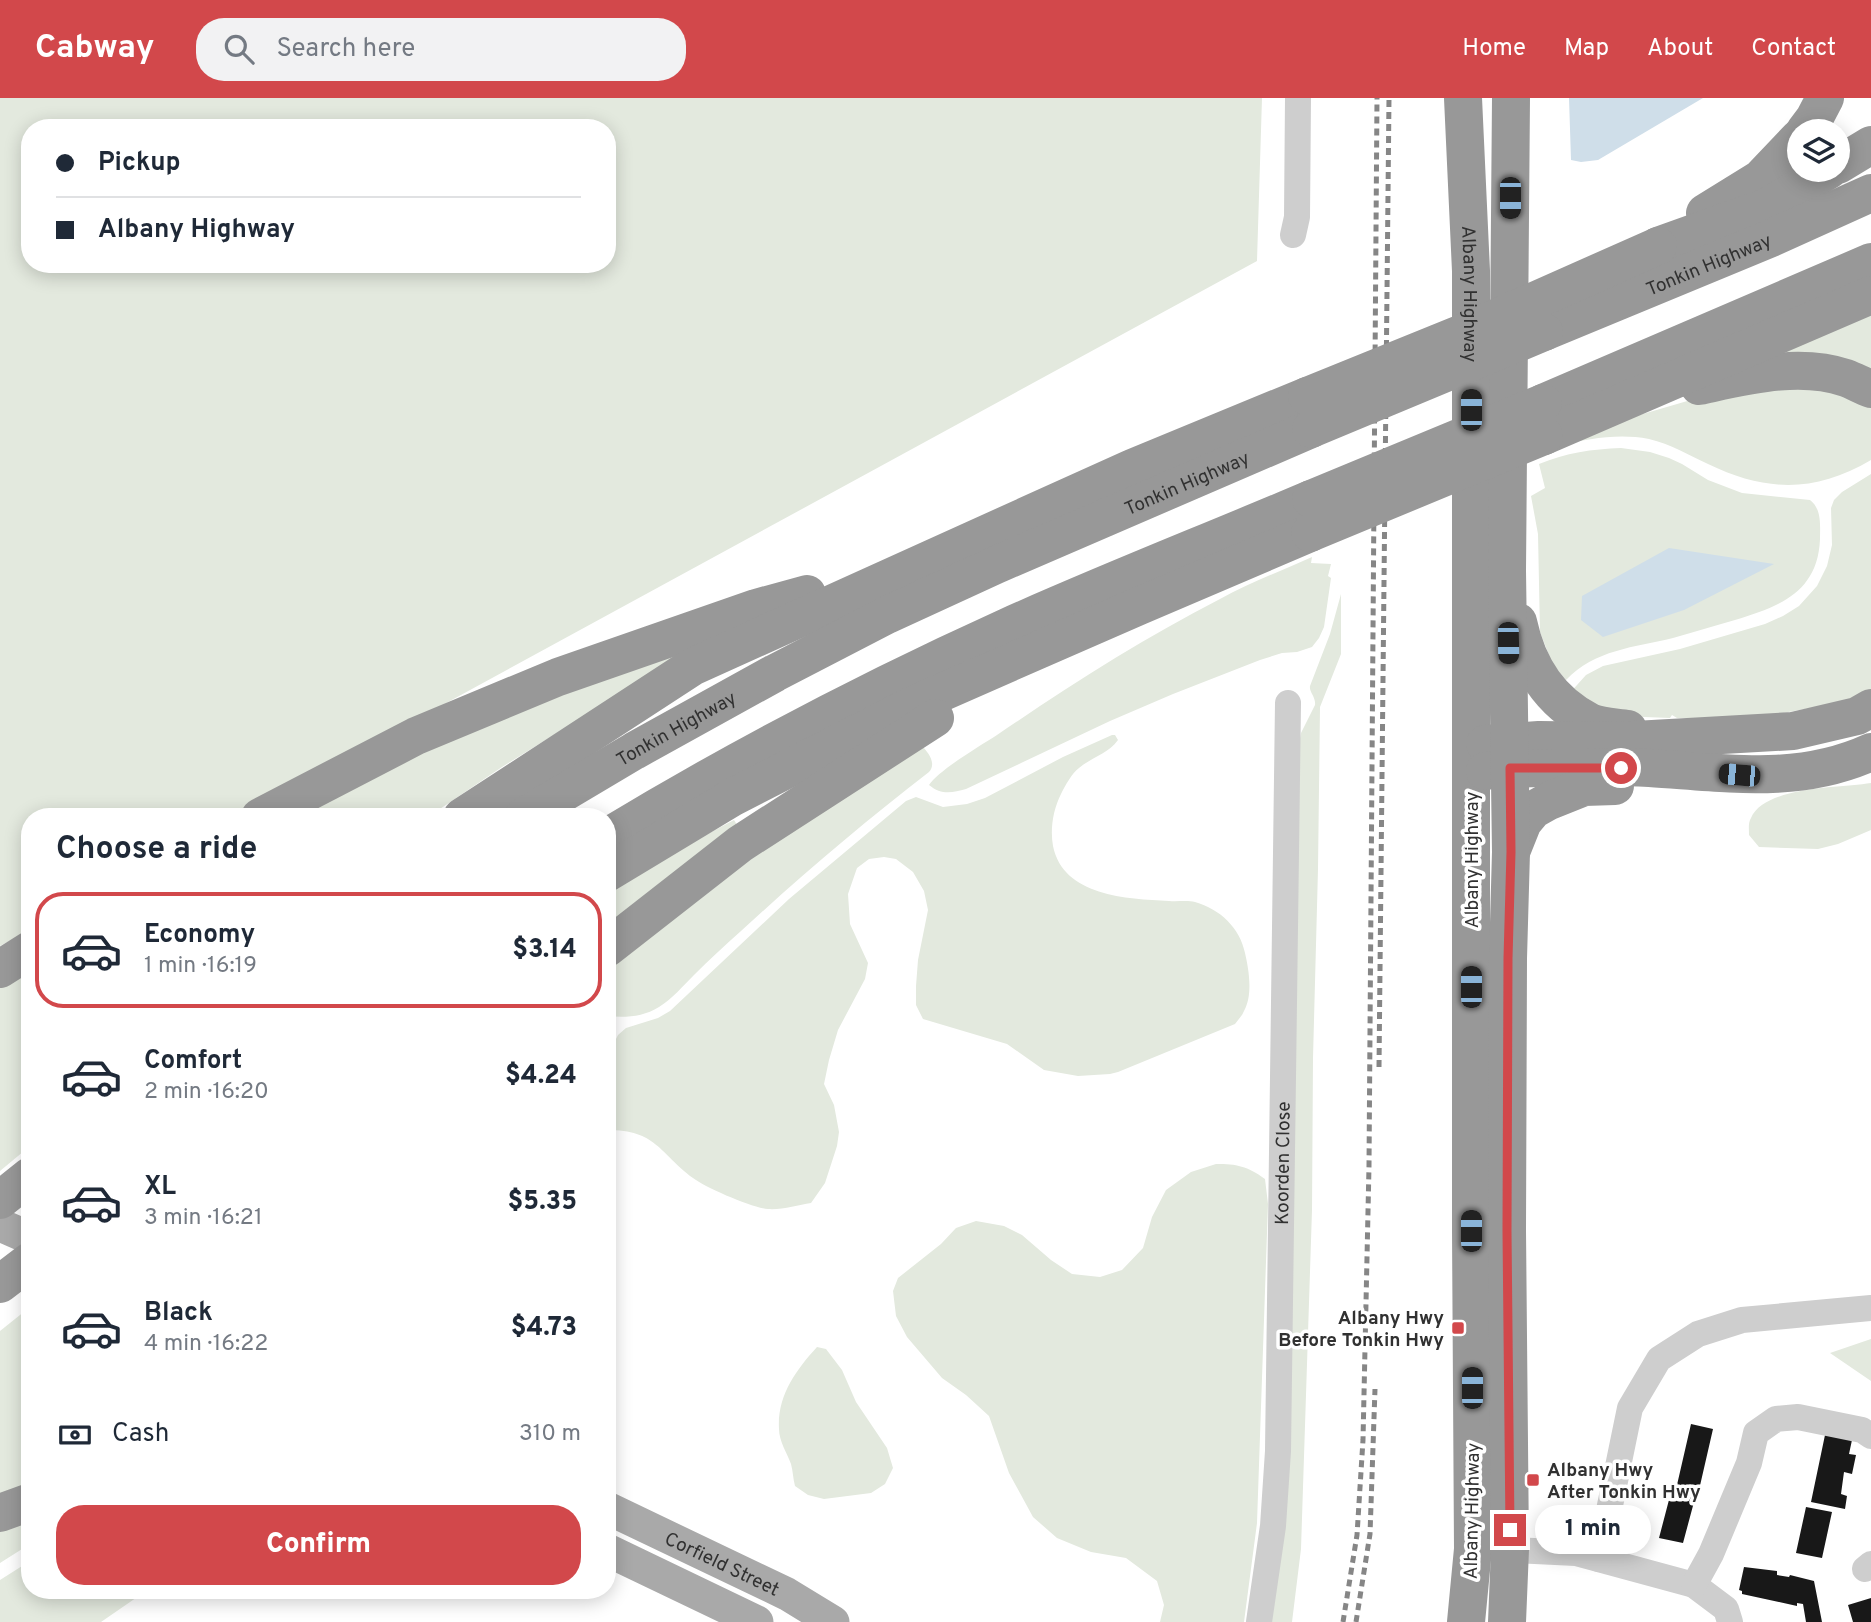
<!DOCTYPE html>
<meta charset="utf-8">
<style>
:root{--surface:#fff;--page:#f2f2f3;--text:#1f2937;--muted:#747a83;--line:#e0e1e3;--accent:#d2484b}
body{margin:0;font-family:Overpass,sans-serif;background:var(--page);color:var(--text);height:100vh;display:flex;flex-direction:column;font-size:26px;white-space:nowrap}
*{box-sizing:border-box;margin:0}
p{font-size:23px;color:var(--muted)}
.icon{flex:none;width:38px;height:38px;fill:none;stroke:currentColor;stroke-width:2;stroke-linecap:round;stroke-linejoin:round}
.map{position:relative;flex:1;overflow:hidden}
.panel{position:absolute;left:21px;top:710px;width:595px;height:791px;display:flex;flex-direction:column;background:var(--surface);border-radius:28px;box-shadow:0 4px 18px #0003}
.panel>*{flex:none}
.top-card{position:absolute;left:21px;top:21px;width:595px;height:154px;border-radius:28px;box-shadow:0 4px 18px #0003;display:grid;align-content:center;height:154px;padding:0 35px;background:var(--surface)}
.tools{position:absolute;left:1787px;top:21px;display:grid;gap:14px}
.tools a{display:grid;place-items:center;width:63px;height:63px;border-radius:50%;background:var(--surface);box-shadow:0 4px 18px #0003;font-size:35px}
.end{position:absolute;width:32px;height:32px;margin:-16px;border:9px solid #d2484b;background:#fff;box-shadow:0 0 0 4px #fff}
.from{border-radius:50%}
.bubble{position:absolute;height:49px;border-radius:24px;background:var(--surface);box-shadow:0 4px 18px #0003;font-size:23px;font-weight:800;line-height:49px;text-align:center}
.car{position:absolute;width:21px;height:42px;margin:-21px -10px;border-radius:9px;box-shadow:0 0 5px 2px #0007;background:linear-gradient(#222 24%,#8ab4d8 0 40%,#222 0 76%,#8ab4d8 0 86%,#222 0)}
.top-card b{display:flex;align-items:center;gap:24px;height:66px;font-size:26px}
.top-card b+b{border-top:2px solid var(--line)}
.top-card i{width:18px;height:18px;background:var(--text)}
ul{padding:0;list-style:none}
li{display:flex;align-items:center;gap:21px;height:116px;margin:0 14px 10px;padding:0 21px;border:4px solid transparent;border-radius:28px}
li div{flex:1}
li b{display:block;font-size:26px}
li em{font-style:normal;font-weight:800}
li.active{border-color:var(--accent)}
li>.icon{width:63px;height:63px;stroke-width:1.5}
h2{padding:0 35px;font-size:32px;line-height:84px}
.pay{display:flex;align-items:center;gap:18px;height:77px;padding:0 35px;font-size:26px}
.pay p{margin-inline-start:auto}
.cta{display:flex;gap:14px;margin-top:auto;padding:14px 35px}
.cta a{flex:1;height:80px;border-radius:28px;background:var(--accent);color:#fff;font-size:28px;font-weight:800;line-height:80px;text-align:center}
header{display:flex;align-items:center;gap:42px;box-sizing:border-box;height:98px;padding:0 35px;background:var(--accent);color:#fff}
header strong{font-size:33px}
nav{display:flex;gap:38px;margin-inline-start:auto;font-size:24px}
.search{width:490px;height:63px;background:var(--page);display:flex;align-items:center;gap:18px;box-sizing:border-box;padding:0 24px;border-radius:28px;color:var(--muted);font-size:26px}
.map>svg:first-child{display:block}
.green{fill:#e3e9de;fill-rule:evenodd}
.water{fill:#cfdee9}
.building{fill:#181818}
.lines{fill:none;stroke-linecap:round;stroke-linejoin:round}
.minor{stroke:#cecece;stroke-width:26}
.major{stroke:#a9a9a9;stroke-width:33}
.highway{stroke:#989898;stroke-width:38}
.rail{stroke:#868686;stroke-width:5;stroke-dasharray:7 5;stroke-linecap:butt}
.highway-bridge{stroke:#989898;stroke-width:38}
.route{stroke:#d2484b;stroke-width:9}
.poi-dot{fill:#d2484b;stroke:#fff;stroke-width:2.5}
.labels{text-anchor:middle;stroke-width:7;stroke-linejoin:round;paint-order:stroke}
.street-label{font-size:19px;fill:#313131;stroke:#fff}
.poi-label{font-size:19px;font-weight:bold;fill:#313131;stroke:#fff;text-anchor:end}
</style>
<header>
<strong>Cabway</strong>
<div class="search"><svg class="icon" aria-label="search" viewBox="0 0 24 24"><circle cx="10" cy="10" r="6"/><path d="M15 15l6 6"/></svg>Search here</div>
<nav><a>Home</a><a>Map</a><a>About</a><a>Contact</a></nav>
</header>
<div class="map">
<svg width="1871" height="1524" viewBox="0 0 1871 1524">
<rect width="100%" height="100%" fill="#fff"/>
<path class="green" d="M0 0H1262L1257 163 237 719H30V832L0 848ZM30 30H607V166H30Z
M1871 211V274L1794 261 1778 245Z
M1795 282 1871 307V362C1815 395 1766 394 1708 366 1688 357 1671 346 1649 341 1618 335 1589 341 1559 347L1619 323 1718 294Z
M1621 350 1650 354 1669 360 1682 366 1708 382 1742 395 1810 402C1822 411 1820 428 1820 441 1818 495 1778 509 1735 522 1714 528 1694 534 1673 540 1635 549 1594 552 1566 582L1552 565 1540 534 1538 436 1531 398 1545 390 1539 366C1566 355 1592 351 1621 350Z
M1871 376V595L1847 603 1752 621 1677 620 1672 617 1670 620 1619 618 1568 597 1586 577 1603 568 1680 551 1765 526 1783 518 1799 508 1817 488 1827 468 1832 447 1831 410 1834 402 1842 394Z
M1312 459 1311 465 1331 466 1328 478 1331 480 1324 529 1319 540 1312 549 1297 554 1282 555 1260 562 1173 596 1110 623 966 691C952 695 941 697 929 687 939 672 980 648 997 637 1069 588 1142 541 1220 501 1249 485 1281 473 1312 459Z
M1341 496V556L1320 609 1318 771 1313 960 1312 1112 1301 1451 1292 1524H1268L1298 650 1301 635 1315 607C1316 599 1309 594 1310 588L1330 536Z
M785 512 573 625 502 669 428 719H275L380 667Z
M1112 637H1115L1118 642C1108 656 1092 659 1079 670 1072 675 1065 688 1061 696 1053 712 1050 731 1053 748 1063 798 1127 801 1169 803 1177 804 1187 802 1195 804 1220 811 1240 830 1245 855 1249 872 1253 897 1244 913 1242 918 1238 922 1235 926L1118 974 1110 976 1078 978 1044 972 1007 946 923 921 916 907V888L918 862 928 812 924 793 913 774 896 761 884 759 869 761 857 770 848 796 850 826 868 865 865 881 838 932 829 962 824 986 834 1007 839 1034 837 1048 825 1085 811 1105C798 1107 782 1112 768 1111 753 1110 706 1090 693 1080 659 1055 657 1032 607 1032V959L618 937 626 930 658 920 670 913 789 801 906 703 916 699 943 709 967 706 985 700 1063 659Z
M921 647C928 654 937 665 929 674 864 724 802 777 741 833 725 847 709 862 694 877 683 888 672 901 659 909 643 919 625 920 607 918V868L646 830Z
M1871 685V732L1838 746 1818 751 1759 749 1749 737C1749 731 1748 725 1751 720 1764 688 1841 690 1871 685Z
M734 722 739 730 607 833V789Z
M30 864V1048L0 1073V883Z
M1216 1066C1237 1066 1247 1068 1265 1081L1268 1106 1257 1425 1244 1524H1160L1164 1507 1157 1483 1126 1460 1091 1454 1057 1440 1033 1419 1009 1375 989 1318 966 1297 942 1280 907 1239 896 1218 893 1193 898 1180 941 1146 956 1130 976 1123 1004 1128 1022 1137 1051 1162 1072 1176 1100 1179 1122 1172 1143 1150 1152 1119 1166 1092 1191 1074Z
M30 1209V1390L0 1401V1233Z
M1871 1241V1283L1830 1255Z
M817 1249 826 1251 842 1272 856 1304 887 1350 893 1370 885 1386 871 1395 824 1401 808 1397 795 1388C793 1381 793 1373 791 1366 787 1355 779 1343 779 1331 777 1298 796 1272 817 1249Z
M30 1416V1446L0 1465V1426Z
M30 1463V1493H146L101 1524H0V1482Z"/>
<path class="water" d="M1569 0H1703L1598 62 1581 64 1571 62Z
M1669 450 1774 466 1684 512 1603 539 1581 522 1582 498Z"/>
<path class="building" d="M1691 1326 1713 1331 1696 1405 1694 1404 1683 1445 1659 1440 1670 1398 1674 1400Z
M1825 1337 1852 1342 1849 1356 1856 1357 1852 1376 1844 1374 1841 1396 1847 1398 1845 1411 1811 1404Z
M1806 1409 1832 1414 1822 1460 1796 1455Z
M1744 1469 1777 1473V1477L1789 1479 1790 1477 1814 1483 1822 1524H1806L1803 1506 1797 1505V1508L1742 1496V1493L1739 1492Z
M1871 1500V1524H1853L1848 1507Z"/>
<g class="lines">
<g class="minor">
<path d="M1293 137 1297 119 1298 0"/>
<path d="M1495 1451 1576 1455 1694 1487 1726 1511 1730 1524"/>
<path d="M1599 1461 1630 1310 1659 1261 1698 1236 1742 1222 1871 1210"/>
<path d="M1865 1471 1871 1466"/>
<path d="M1694 1487 1711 1456 1749 1365 1756 1335 1776 1321 1798 1319 1862 1332 1871 1338"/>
<path id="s1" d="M1259 1524 1273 1428 1278 1353 1288 605"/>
</g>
<g class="major">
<path d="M0 1127 30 1140"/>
<path id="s2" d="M607 1410 787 1496 833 1524"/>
<path d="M607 1452 757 1524"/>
</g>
<g class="highway">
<path id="s3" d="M1463 0 1471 173V1133L1473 1451 1466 1524"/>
<path d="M1805 33 1814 21 1825 0"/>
<path d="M1838 67 1871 47"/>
<path d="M1705 115 1760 81 1799 40"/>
<path d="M1658 148 1767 109 1829 72"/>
<path id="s4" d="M1544 234 1769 141 1871 95"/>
<path d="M1699 288C1746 278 1799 264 1846 280 1854 283 1863 288 1871 291"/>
<path d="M1543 305 1871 164"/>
<path d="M1544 338 1871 197"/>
<path d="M1518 524C1527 567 1550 604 1590 624 1601 629 1616 629 1628 631"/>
<path d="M1485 646 1539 642 1617 643 1793 633 1857 618 1871 610"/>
<path d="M1485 673C1517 669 1549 670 1581 670 1604 670 1627 668 1650 670 1726 675 1799 687 1871 654"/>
<path d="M260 719 416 638 558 579 756 510 807 496"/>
<path d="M462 719 692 569 1132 370 1307 298"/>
<path id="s5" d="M523 719 634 653 775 575 887 517 998 466 1311 331"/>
<path d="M607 739C736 661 870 591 1007 529 1107 484 1210 444 1311 401"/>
<path d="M1511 754 1523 724 1533 712 1549 703 1584 689 1615 688"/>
<path d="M607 775 733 699 913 607 1139 508 1310 435"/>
<path d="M607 850 740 746 935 620"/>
<path d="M0 871 30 852"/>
<path d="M0 1102 30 1078"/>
<path d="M0 1415 30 1404"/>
<path d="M1507 1524 1510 1451 1507 1133 1508 860 1511 754 1507 473 1511 0"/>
</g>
<path class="rail" d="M1379 969 1389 0
M1343 1524 1357 1437 1363 1342 1369 1068 1377 0
M1356 1524 1370 1436 1375 1291"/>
<path class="highway-bridge" d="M1307 298 1460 236 1658 148
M1311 331 1544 234
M1311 401 1543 305
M1310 435 1544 338
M0 1186 30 1163"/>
</g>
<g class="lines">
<path class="route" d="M1510 1432 1507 1133 1508 860 1511 754 1510 670H1621"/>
</g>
<g class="poi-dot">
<rect x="1451" y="1223" width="14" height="14" rx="3.5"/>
<rect x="1526" y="1375" width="14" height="14" rx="3.5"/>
</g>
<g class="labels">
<g class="street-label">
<text dy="7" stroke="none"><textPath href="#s4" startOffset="178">Tonkin Highway</textPath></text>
<text dy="7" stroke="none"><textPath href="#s3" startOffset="196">Albany Highway</textPath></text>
<text dy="7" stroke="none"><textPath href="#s5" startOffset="744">Tonkin Highway</textPath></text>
<text dy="7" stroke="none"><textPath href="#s5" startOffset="177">Tonkin Highway</textPath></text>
<text transform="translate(1471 762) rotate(-90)" y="7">Albany Highway</text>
<text dy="7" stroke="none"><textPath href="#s1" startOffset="460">Koorden Close</textPath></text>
<text transform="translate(1471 1413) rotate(-89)" y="7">Albany Highway</text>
<text dy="7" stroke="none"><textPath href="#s2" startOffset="128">Corfield Street</textPath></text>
</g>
<g class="poi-label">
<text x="1444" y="1226">Albany Hwy<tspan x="1444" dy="22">Before Tonkin Hwy</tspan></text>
<text x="1547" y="1378" text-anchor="start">Albany Hwy<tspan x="1547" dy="22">After Tonkin Hwy</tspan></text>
</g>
</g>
</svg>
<div class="tools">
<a><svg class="icon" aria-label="layers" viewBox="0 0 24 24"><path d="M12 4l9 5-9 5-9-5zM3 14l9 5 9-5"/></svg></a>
</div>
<i class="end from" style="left:1621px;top:670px"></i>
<i class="end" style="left:1510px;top:1432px"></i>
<div class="bubble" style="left:1535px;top:1407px;width:116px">1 min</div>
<i class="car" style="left:1510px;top:100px;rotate:180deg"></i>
<i class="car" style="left:1471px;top:312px;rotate:0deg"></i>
<i class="car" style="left:1508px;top:545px;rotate:179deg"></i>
<i class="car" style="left:1739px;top:677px;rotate:275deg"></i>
<i class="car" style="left:1471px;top:889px;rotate:0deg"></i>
<i class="car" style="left:1471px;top:1133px;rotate:0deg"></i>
<i class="car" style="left:1472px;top:1290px;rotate:0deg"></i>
<div class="top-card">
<b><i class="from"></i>Pickup</b>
<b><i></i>Albany Highway</b>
</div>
<section class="panel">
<h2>Choose a ride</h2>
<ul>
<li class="active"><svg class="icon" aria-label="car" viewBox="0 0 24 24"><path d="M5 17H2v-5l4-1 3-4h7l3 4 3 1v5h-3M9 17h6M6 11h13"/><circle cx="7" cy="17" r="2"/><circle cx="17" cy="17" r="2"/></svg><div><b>Economy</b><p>1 min · 16:19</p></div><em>$3.14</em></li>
<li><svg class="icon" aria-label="car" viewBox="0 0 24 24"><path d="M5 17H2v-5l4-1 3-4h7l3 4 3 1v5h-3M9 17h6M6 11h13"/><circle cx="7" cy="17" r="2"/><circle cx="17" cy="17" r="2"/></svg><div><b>Comfort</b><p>2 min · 16:20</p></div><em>$4.24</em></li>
<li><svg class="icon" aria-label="car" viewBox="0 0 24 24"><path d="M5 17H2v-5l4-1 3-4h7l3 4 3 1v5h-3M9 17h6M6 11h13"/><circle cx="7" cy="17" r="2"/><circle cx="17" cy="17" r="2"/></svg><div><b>XL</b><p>3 min · 16:21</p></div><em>$5.35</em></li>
<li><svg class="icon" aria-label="car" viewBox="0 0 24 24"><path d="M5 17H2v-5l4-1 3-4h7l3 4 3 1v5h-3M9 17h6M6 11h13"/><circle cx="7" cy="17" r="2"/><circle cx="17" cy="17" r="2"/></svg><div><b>Black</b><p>4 min · 16:22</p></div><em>$4.73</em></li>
</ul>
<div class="pay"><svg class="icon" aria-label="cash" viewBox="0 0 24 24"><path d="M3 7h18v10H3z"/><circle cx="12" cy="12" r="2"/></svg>Cash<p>310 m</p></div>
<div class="cta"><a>Confirm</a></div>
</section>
</div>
